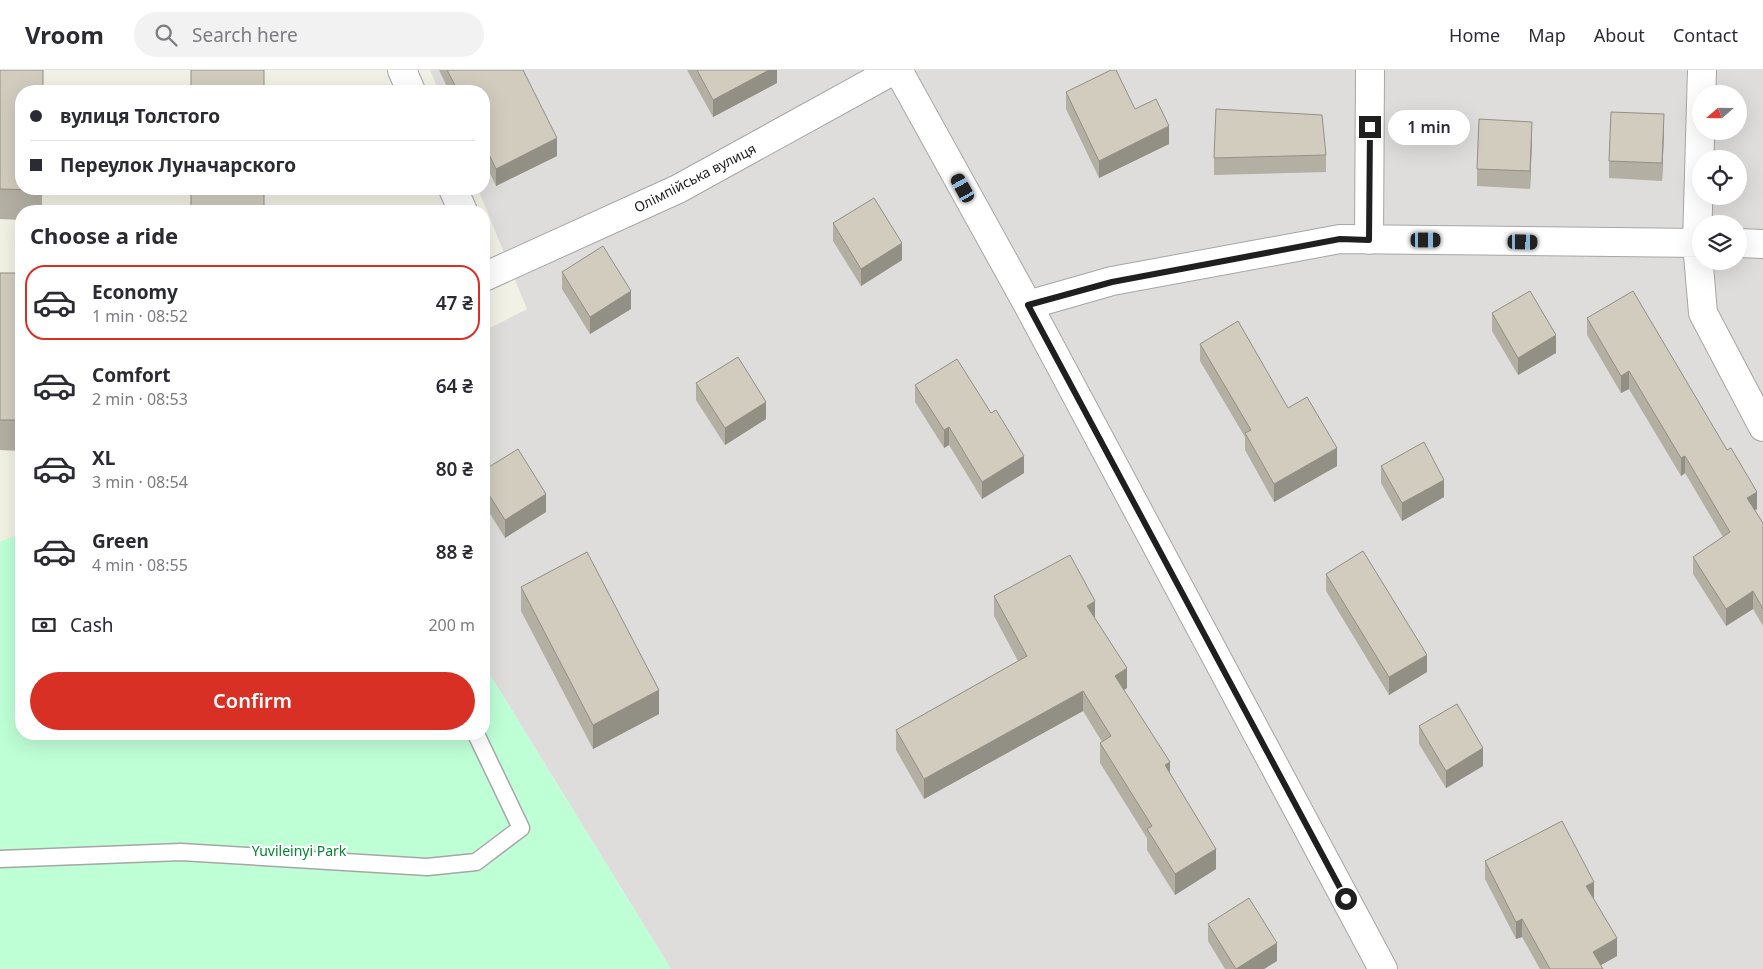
<!DOCTYPE html>
<meta charset="utf-8">
<style>
:root{--surface:#fff;--page:#f2f2f3;--text:#2b2b33;--muted:#7c7c81;--line:#e1e1e2;--accent:#d93025}
body{margin:0;font-family:"Noto Sans",sans-serif;background:var(--page);color:var(--text);height:100vh;display:flex;flex-direction:column;font-size:19px;white-space:nowrap}
*{box-sizing:border-box;margin:0}
p{font-size:16px;color:var(--muted)}
.icon{flex:none;width:28px;height:28px;fill:none;stroke:currentColor;stroke-width:2;stroke-linecap:round;stroke-linejoin:round}
.map{position:relative;flex:1;overflow:hidden}
.sheet{position:absolute;left:15px;top:135px;width:475px;height:535px;display:flex;flex-direction:column;background:var(--surface);border-radius:20px;box-shadow:0 5px 20px #0002}
.sheet>*{flex:none}
.top-card{position:absolute;left:15px;top:15px;width:475px;height:110px;border-radius:20px;box-shadow:0 5px 20px #0002;display:grid;align-content:center;height:110px;padding:0 15px;background:var(--surface)}
.needle{width:32px;rotate:250deg}
.buttons{position:absolute;left:1692px;top:15px;display:grid;gap:10px}
.buttons a{display:grid;place-items:center;width:55px;height:55px;border-radius:50%;background:var(--surface);box-shadow:0 5px 20px #0002;font-size:25px}
.end{position:absolute;width:22px;height:22px;margin:-11px;border:6px solid #1f1f1f;background:#fff;box-shadow:0 0 0 2px #fff}
.from{border-radius:50%}
.bubble{position:absolute;height:35px;border-radius:18px;background:var(--surface);box-shadow:0 5px 20px #0002;font-size:16px;font-weight:600;line-height:35px;text-align:center}
.car{position:absolute;width:15px;height:30px;margin:-15px -8px;border-radius:6px;box-shadow:0 0 4px 1px #0007;background:linear-gradient(#222 24%,#8ab4d8 0 40%,#222 0 76%,#8ab4d8 0 86%,#222 0)}
.top-card b{display:flex;align-items:center;gap:18px;height:48px;font-size:19px}
.top-card b+b{border-top:1px solid var(--line)}
.top-card i{width:12px;height:12px;background:var(--text)}
ul{padding:0;list-style:none}
li{display:flex;align-items:center;gap:15px;height:75px;margin:0 10px 8px;padding:0 5px;border:2px solid transparent;border-radius:20px}
li div{flex:1}
li b{display:block;font-size:19px}
li em{font-style:normal;font-weight:600}
li.active{border-color:var(--accent)}
li>.icon{width:45px;height:45px;stroke-width:1.5}
h2{padding:0 15px;font-size:22px;line-height:60px}
.pay{display:flex;align-items:center;gap:12px;height:55px;padding:0 15px;font-size:19px}
.pay p{margin-inline-start:auto}
.button{display:flex;gap:10px;margin-top:auto;padding:10px 15px}
.button a{flex:1;height:58px;border-radius:30px;background:var(--accent);color:#fff;font-size:20px;font-weight:600;line-height:58px;text-align:center}
header{display:flex;align-items:center;gap:30px;box-sizing:border-box;height:70px;padding:0 25px;background:var(--surface);border-bottom:1px solid var(--line)}
header strong{font-size:24px}
nav{display:flex;gap:28px;margin-inline-start:auto;font-size:18px}
.search{width:350px;height:45px;background:var(--page);display:flex;align-items:center;gap:12px;box-sizing:border-box;padding:0 18px;border-radius:28px;color:var(--muted);font-size:19px}
.map>svg:first-child{display:block}
.residential{fill:#dedddc;fill-rule:evenodd}
.park{fill:#beffd6}
.lines{fill:none;stroke-linecap:round;stroke-linejoin:round}
.lane-casing{stroke:#a6a6a6;stroke-width:19}
.street-casing{stroke:#a6a6a6;stroke-width:30}
.lane{stroke:#fff;stroke-width:16}
.street{stroke:#fff;stroke-width:28}
.wall{fill:#b4afa3}
.shaded-wall{fill:#928f85}
.building{fill:#d1ccbe;stroke:#928f85}
.route{stroke:#1f1f1f;stroke-width:6}
.labels{text-anchor:middle;stroke-width:4;stroke-linejoin:round;paint-order:stroke}
.street-label{font-size:14px;fill:#1f1f1f;stroke:#fff}
.park-label{font-size:14px;fill:#028433;stroke:#fff}
</style>
<header>
<strong>Vroom</strong>
<div class="search"><svg class="icon" aria-label="search" viewBox="0 0 24 24"><circle cx="10" cy="10" r="6"/><path d="M15 15l6 6"/></svg>Search here</div>
<nav><a>Home</a><a>Map</a><a>About</a><a>Contact</a></nav>
</header>
<div class="map">
<svg width="1763" height="899" viewBox="0 0 1763 899">
<rect width="100%" height="100%" fill="#f1f1e5"/>
<path class="residential" d="M430 0H1763V899H671L484 595V261L527 239 478 119H484V21H439ZM1701 24H1739V61H1701ZM1701 89H1739V126H1701ZM1701 154H1739V191H1701Z"/>
<path class="park" d="M21 463V664H484V595L671 899H0V472Z"/>
<g class="lines">
<g class="lane-casing">
<path id="lane" d="M0 789 181 782 427 797 476 792 521 758 476 664"/>
</g>
<g class="street-casing">
<path id="street" d="M402 0 411 21
M898 0 1028 235 1383 899
M1702 0 1697 173 1703 243 1763 357
M453 119 463 141
M1369 170 1370 0
M1739 173 1763 174
M484 207 678 119 894 0
M1028 235 1112 211 1340 169 1701 173"/>
</g>
<use href="#lane" class="lane"/>
<use href="#street" class="street"/>
</g>
<path class="wall" d="M0 0 42 119V141H21V150L0 149Z
M439 0H523L557 86 496 116 484 91V21H449Z
M687 0H777V13L713 47Z
M1066 22 1135 39 1169 74 1099 108 1066 39Z
M1664 61 1662 111 1609 108V91Z
M1532 69 1530 119 1477 116V99Z
M1326 85V102L1214 105V88Z
M833 153 902 190 861 216 833 171Z
M562 202 631 239 590 264 562 219Z
M0 203H21V381L0 380Z
M1492 243 1556 283 1518 305 1492 261Z
M1587 248 1757 439 1755 441 1763 453V556L1753 539 1726 556 1693 504V487L1723 467 1685 403 1681 406 1629 319 1621 323 1587 265Z
M1200 274 1288 338 1337 396 1274 432 1245 380V367L1200 291Z
M696 313 766 349 725 375 696 330Z
M915 315 1024 403 982 429 949 375 944 378 915 332Z
M1381 396 1444 427 1402 451 1381 413Z
M484 400 546 442 505 468 484 434Z
M1326 504 1427 602 1389 625 1326 521Z
M521 517 659 644 593 679 521 541Z
M994 526 1095 549 1127 618 1124 620 1170 704 1216 799 1175 825 1147 780V768L1100 693V673L1102 672 1083 641 924 729 896 680V660L1018 591 994 546Z
M1419 656 1483 696 1446 718 1419 674Z
M1485 791 1594 829 1617 886 1601 895 1603 899H1540L1522 867 1516 869 1485 809Z
M1208 854 1277 891 1264 899H1225L1208 871Z"/>
<path class="shaded-wall" d="M769 0H777V13L713 47V30Z
M1664 44V61L1662 111V93Z
M1532 52V69L1530 119V101Z
M1169 56V74L1099 108V91Z
M557 68V86L496 116V99Z
M902 173V190L861 216V199Z
M631 221V239L590 264V247Z
M1556 265V283L1518 305V288Z
M1629 301V319L1621 323V306Z
M485 303V321L484 322V304Z
M766 332V349L725 375V358Z
M949 357V375L944 378V360Z
M1337 378V396L1274 432V414Z
M1024 386V403L982 429V412Z
M1685 386V403L1681 406V388Z
M1444 410V427L1402 451V433Z
M1757 422V439L1747 445V428Z
M546 424V442L505 468V450Z
M1753 521V539L1726 556V539Z
M1095 531V551L1087 536Z
M1427 585V602L1389 625V607Z
M1127 598V618L1115 626V606Z
M659 620V644L593 679V655Z
M1083 621V641L924 729V709Z
M1483 678V696L1446 718V701Z
M1170 692V712L1165 695Z
M1216 779V799L1175 825V804Z
M1594 812V829L1586 816Z
M1522 849V867L1516 869V852Z
M1617 868V886L1594 899 1593 882Z
M1277 873V891L1264 899H1236Z"/>
<path class="building" d="M0 0H43V21H21V119H42V120L0 119Z
M191 0H264V21H191Z
M447 0H523L557 68 496 99 484 74V21H458Z
M697 0H769L713 30Z
M1111 0H1116L1135 39 1156 29 1169 56 1099 91 1066 22Z
M1216 39 1322 45 1326 85 1214 88Z
M1611 42 1664 44 1662 93 1609 91Z
M1479 49 1532 52 1530 101 1477 99Z
M191 119H264V141H191Z
M874 128 902 173 861 199 833 153Z
M603 176 631 221 590 247 562 202Z
M0 203H21V350H0Z
M1530 221 1556 265 1518 288 1492 243Z
M1633 221 1727 380 1731 378 1757 422 1747 428 1763 453V539L1753 521 1726 539 1693 487 1730 462 1685 386 1681 388 1629 301 1621 306 1587 248Z
M1238 251 1288 338 1307 327 1337 378 1274 414 1245 363 1251 360 1200 274Z
M738 287 766 332 725 358 696 313Z
M957 289 991 343 996 340 1024 386 982 412 949 357 944 360 915 315Z
M1424 372 1444 410 1402 433 1381 396Z
M518 379 546 424 505 450 484 417V400Z
M1363 481 1427 585 1389 607 1326 504Z
M587 482 659 620 593 655 521 517Z
M1070 485 1095 531 1087 536 1127 598 1115 606 1170 692 1165 695 1216 779 1175 804 1147 759 1152 756 1100 673 1111 666 1083 621 924 709 896 660 1027 586 994 526Z
M1457 634 1483 678 1446 701 1419 656Z
M1562 751 1594 812 1586 816 1617 868 1593 882 1603 899H1550L1522 849 1516 852 1485 791Z
M1249 828 1277 873 1236 899 1208 854Z"/>
<g class="lines">
<path class="route" d="M1346 829 1028 235 1112 212 1340 169 1369 170 1370 57"/>
</g>
<g class="labels">
<g class="street-label">
<text transform="translate(695 108) rotate(-27)" y="5">Олімпійська вулиця</text>
</g>
<g class="park-label">
<text x="299" y="786">Yuvileinyi Park</text>
</g>
</g>
</svg>
<div class="buttons">
<a><svg class="needle" viewBox="-14 -14 28 28"><path d="M0-13l5 13h-10z" fill="#e53935"/><path d="M0 13l5-13h-10z" fill="#7c7c81"/></svg></a>
<a><svg class="icon" aria-label="locate" viewBox="0 0 24 24"><circle cx="12" cy="12" r="6"/><path d="M12 2v4M12 18v4M2 12h4M18 12h4"/></svg></a>
<a><svg class="icon" aria-label="layers" viewBox="0 0 24 24"><path d="M12 4l9 5-9 5-9-5zM3 14l9 5 9-5"/></svg></a>
</div>
<i class="end from" style="left:1346px;top:829px"></i>
<i class="end" style="left:1370px;top:57px"></i>
<div class="bubble" style="left:1388px;top:40px;width:82px">1 min</div>
<i class="car" style="left:963px;top:118px;rotate:331deg"></i>
<i class="car" style="left:1426px;top:170px;rotate:90deg"></i>
<i class="car" style="left:1523px;top:172px;rotate:91deg"></i>
<div class="top-card">
<b><i class="from"></i>вулиця Толстого</b>
<b><i></i>Переулок Луначарского</b>
</div>
<section class="sheet">
<h2>Choose a ride</h2>
<ul>
<li class="active"><svg class="icon" aria-label="car" viewBox="0 0 24 24"><path d="M5 17H2v-5l4-1 3-4h7l3 4 3 1v5h-3M9 17h6M6 11h13"/><circle cx="7" cy="17" r="2"/><circle cx="17" cy="17" r="2"/></svg><div><b>Economy</b><p>1 min · 08:52</p></div><em>47 ₴</em></li>
<li><svg class="icon" aria-label="car" viewBox="0 0 24 24"><path d="M5 17H2v-5l4-1 3-4h7l3 4 3 1v5h-3M9 17h6M6 11h13"/><circle cx="7" cy="17" r="2"/><circle cx="17" cy="17" r="2"/></svg><div><b>Comfort</b><p>2 min · 08:53</p></div><em>64 ₴</em></li>
<li><svg class="icon" aria-label="car" viewBox="0 0 24 24"><path d="M5 17H2v-5l4-1 3-4h7l3 4 3 1v5h-3M9 17h6M6 11h13"/><circle cx="7" cy="17" r="2"/><circle cx="17" cy="17" r="2"/></svg><div><b>XL</b><p>3 min · 08:54</p></div><em>80 ₴</em></li>
<li><svg class="icon" aria-label="car" viewBox="0 0 24 24"><path d="M5 17H2v-5l4-1 3-4h7l3 4 3 1v5h-3M9 17h6M6 11h13"/><circle cx="7" cy="17" r="2"/><circle cx="17" cy="17" r="2"/></svg><div><b>Green</b><p>4 min · 08:55</p></div><em>88 ₴</em></li>
</ul>
<div class="pay"><svg class="icon" aria-label="cash" viewBox="0 0 24 24"><path d="M3 7h18v10H3z"/><circle cx="12" cy="12" r="2"/></svg>Cash<p>200 m</p></div>
<div class="button"><a>Confirm</a></div>
</section>
</div>
